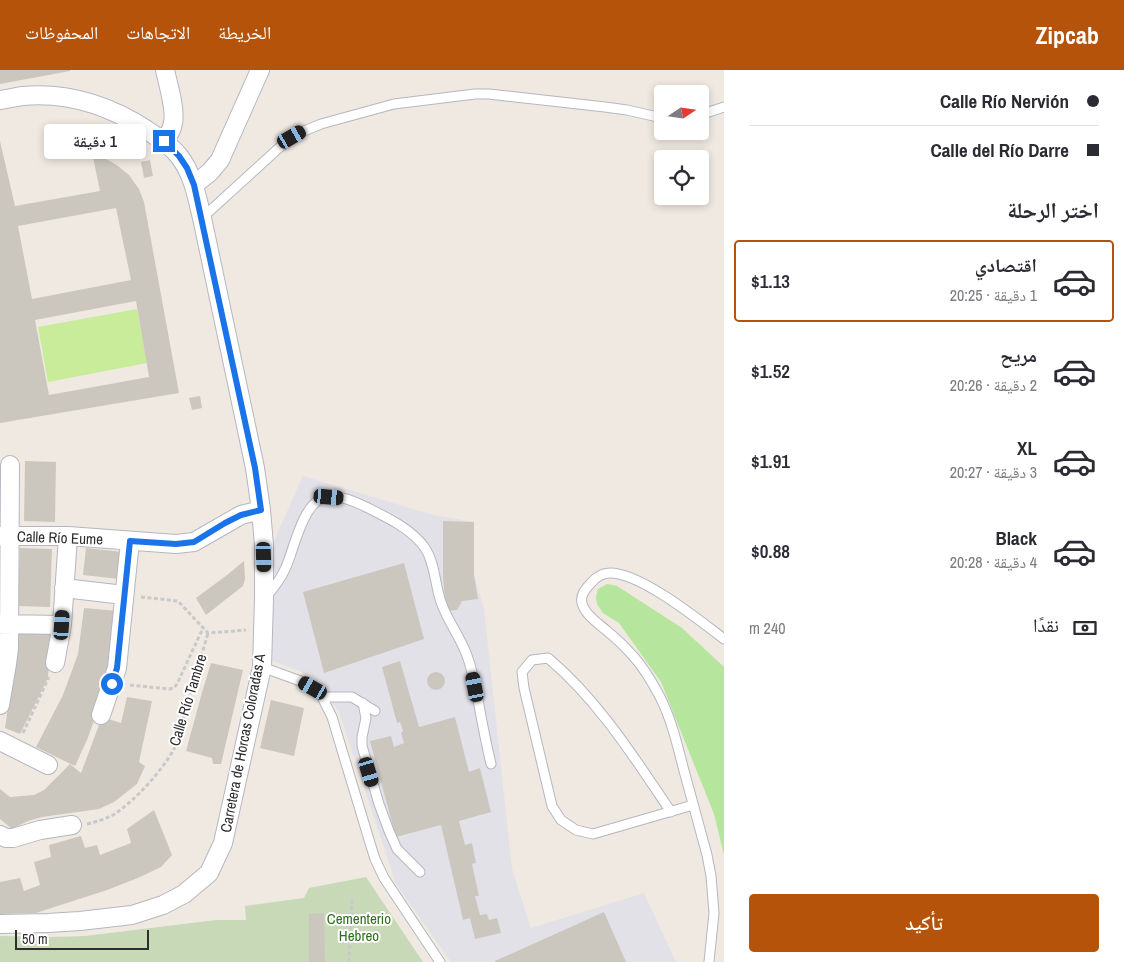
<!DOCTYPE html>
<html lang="ar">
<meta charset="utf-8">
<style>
:root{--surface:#fff;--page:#f7f7f7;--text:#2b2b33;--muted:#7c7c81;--line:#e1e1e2;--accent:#b45309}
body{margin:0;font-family:"Archivo Narrow","Noto Naskh Arabic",sans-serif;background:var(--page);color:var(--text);direction:rtl;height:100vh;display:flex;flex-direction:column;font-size:19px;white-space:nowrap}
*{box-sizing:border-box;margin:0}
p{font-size:16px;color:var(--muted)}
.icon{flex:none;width:28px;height:28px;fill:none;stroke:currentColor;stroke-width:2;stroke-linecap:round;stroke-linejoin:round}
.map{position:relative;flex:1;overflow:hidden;direction:ltr}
.sheet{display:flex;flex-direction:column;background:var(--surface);width:400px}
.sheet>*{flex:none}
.hud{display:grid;align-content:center;height:110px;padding:0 25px;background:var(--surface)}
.needle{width:32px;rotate:77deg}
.tools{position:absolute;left:654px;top:15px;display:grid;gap:10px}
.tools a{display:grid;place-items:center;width:55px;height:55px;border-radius:5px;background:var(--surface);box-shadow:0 2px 8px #0003;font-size:25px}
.scale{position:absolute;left:15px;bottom:12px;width:134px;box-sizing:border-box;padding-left:5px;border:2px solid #2e2e2e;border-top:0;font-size:14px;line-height:18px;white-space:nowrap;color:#2e2e2e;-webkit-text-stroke:4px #fff;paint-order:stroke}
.end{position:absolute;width:22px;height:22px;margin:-11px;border:6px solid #1a73e8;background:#fff;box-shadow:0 0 0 2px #fff}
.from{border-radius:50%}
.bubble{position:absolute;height:35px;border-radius:5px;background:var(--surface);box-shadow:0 2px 8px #0003;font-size:16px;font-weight:600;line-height:35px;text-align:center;direction:rtl}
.car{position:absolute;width:15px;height:30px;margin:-15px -8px;border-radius:6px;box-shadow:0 0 4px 1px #0007;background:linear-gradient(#222 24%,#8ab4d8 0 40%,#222 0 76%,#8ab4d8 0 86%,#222 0)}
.hud b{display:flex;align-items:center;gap:18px;height:48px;font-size:19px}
.hud b+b{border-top:1px solid var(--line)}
.hud i{width:12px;height:12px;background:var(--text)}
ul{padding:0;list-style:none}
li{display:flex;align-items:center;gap:15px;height:82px;margin:0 10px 8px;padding:0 15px;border:2px solid transparent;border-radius:5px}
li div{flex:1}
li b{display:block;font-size:19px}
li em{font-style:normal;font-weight:600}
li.selected{border-color:var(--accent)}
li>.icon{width:45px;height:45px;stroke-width:1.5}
h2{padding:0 25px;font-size:22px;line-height:60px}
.pay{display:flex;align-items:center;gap:12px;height:55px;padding:0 25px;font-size:19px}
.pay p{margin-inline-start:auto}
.action{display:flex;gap:10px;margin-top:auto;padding:10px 25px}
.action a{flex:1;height:58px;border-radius:5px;background:var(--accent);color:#fff;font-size:20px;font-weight:600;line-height:58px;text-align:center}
header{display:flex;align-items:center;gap:30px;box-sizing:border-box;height:70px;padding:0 25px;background:var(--accent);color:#fff}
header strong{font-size:24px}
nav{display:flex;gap:28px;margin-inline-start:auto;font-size:18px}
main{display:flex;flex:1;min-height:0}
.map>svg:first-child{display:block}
.industrial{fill:#e3e1e8}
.green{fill:#b6e59e}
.cemetery{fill:#c8d9b8}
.pitch{fill:#c9ec9a}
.building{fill:#cbc7bf;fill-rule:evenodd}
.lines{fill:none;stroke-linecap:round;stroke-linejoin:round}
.service-casing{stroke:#b4b7c1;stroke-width:11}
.minor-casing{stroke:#b4b7c1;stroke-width:20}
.path{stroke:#c9c9c9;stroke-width:3;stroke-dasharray:4 2.5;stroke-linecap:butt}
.service{stroke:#fff;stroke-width:9}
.minor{stroke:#fff;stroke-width:18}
.route{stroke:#1a73e8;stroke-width:6}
.labels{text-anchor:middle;stroke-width:4;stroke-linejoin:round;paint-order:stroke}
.street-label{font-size:15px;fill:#2e2e2e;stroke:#fff}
.park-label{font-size:15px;fill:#2c6e1b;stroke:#fff}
</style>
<header>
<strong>Zipcab</strong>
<nav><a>الخريطة</a><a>الاتجاهات</a><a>المحفوظات</a></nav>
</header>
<main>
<section class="sheet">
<div class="hud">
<b><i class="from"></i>Calle Río Nervión</b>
<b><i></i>Calle del Río Darre</b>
</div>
<h2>اختر الرحلة</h2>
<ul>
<li class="selected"><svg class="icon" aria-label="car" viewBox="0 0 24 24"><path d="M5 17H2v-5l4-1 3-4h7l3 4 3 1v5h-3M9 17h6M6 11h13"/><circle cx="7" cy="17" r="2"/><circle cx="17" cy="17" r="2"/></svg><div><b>اقتصادي</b><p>1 دقيقة · 20:25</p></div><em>$1.13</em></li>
<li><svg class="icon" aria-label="car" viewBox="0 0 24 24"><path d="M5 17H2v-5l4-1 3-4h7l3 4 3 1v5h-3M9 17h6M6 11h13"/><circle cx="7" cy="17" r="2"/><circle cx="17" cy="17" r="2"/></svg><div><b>مريح</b><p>2 دقيقة · 20:26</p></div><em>$1.52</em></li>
<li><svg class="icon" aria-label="car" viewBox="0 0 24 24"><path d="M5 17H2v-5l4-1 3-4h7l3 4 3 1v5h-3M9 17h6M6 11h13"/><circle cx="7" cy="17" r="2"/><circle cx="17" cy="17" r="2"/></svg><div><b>XL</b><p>3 دقيقة · 20:27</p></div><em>$1.91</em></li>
<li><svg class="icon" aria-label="car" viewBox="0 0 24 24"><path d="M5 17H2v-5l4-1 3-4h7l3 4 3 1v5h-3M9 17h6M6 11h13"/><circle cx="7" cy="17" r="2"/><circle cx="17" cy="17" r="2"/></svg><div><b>Black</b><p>4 دقيقة · 20:28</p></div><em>$0.88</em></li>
</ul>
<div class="pay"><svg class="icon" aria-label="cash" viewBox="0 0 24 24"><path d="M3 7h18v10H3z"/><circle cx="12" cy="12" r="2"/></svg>نقدًا<p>240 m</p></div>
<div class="action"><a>تأكيد</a></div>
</section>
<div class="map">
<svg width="724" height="892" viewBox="0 0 724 892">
<rect width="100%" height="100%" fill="#efe9e1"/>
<path class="industrial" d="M303 406 433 445 474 452V505L484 539 512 799 531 858 644 823 676 892H451L396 814 339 642 314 607 268 589 272 475Z"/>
<path class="green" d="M607 514 617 516 682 558 724 597V785L714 744 661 612 619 553 603 543 597 534 596 527 598 519Z"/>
<path class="cemetery" d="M366 807 423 892H0V866L51 867 85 866 216 850H246L245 836 304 828 309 818Z"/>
<path class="pitch" d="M137 239 147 293 48 312 38 257Z"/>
<path class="building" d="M0 0H70V1L0 14Z
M0 71 15 136 100 121 92 82 103 87 118 96 129 105 139 119 144 132 179 323 0 353ZM116 138 131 210 32 229 18 156ZM136 231 149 307 49 325 35 250Z
M150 90 153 106 144 108 141 92Z
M200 326 202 338 192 340 189 328Z
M25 391 56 392 55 452 24 451Z
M443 451 474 452V505L478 529 462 531 457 540 446 541 443 507Z
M20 478 52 479 50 537 18 536Z
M86 478 123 482 119 509 83 505Z
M244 491 245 509 243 516 206 545 196 528 227 505Z
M404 493 424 569 324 603 303 522Z
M84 538 119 541 115 593 87 670 75 696 36 677 63 625 78 584Z
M19 559 50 562 48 608 20 664 5 658Z
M400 591 419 657 455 647 469 702 480 698 491 742 459 751 465 775 472 773 476 793 472 794 479 826H475L480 845 487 844 489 850 497 848 501 863 475 869 470 848 463 850 441 755 396 767 370 671 391 666 394 677 404 673 401 663 403 661 400 652 397 653 382 597Z
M211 593 243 600 221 694H213L212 688 186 681 203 619Z
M427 611a9 9 0 1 1 18 0a9 9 0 1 1-18 0Z
M127 627 152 631 139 692 145 696 137 714 114 732 99 739 42 747 28 751 12 759 0 749V719L10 727 34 725 44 720 70 694 81 703 102 647 121 653Z
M271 630 304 638 294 686 260 678Z
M154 740 172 785 161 797 138 808 107 820 36 843 0 844V812L20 808 24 821 40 815 34 792 51 787 49 775 81 766 85 778 97 775 100 785 131 773 127 759Z
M604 842 626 892H495V891Z
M324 843 325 892H309V844Z"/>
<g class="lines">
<g class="service-casing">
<path id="service" d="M700 45 724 37
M202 148 280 77 304 61 321 54 394 34 475 24H489L605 37 627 40 662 48
M265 528C273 519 281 509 286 497 294 479 302 437 322 428 336 423 354 431 366 437 386 447 412 459 425 478 435 493 435 515 441 532 447 550 459 565 466 583 472 598 475 614 478 630 482 652 486 673 491 694
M262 597 303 612 313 618 322 627 332 647 370 773 375 789 384 808 440 892
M322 627H352L375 641
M363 633 366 648 362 667V676L379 734 389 761 397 779 420 802
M671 742C634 687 598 630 548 588L532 590 522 602 524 618 552 736 561 750 576 760 593 764 693 735
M709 892 714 843 711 806 707 785C699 756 691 727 683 697 677 673 671 648 659 625 652 612 644 598 634 587 626 578 617 569 607 561 598 553 585 545 582 533 580 526 586 518 591 513 596 507 603 503 610 503 641 503 699 550 724 569"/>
</g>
<g class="minor-casing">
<path id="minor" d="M0 30C8 29 15 27 23 26 67 22 110 36 147 60 158 68 171 75 179 86 193 104 197 127 202 148L255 398 261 440 264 475V529L262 597 223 773 209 803 184 824 163 835 132 845 80 851 48 853 0 854
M164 71C168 66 172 60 173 53 176 40 168 14 165 0
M194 115 210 102 220 90 260 0
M0 466H68L176 474 194 472 241 445 261 440
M64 518 124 525
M0 554 62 555
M55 593 62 555 68 466
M0 635 7 594 9 578 10 395
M101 645 117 598 130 471
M0 671 48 695
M0 765 6 768H13L40 760 72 755"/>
</g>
<path class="path" d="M141 527 178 531 208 563 246 560
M130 615 169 619 174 618 177 614 203 558
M23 663 49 607
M87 754C96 752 105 749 113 745 135 731 163 700 175 677L208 563
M349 892 352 828"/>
<use href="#service" class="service"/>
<use href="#minor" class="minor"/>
</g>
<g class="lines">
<path class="route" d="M112 614 117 598 130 471 176 474 194 472 225 453 241 445 261 440 255 398 194 115 187 98 179 86 164 71"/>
</g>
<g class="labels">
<g class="street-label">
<text transform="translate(60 468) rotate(2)" y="5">Calle Río Eume</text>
<text transform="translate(188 630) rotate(-73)" y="5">Calle Río Tambre</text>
<text transform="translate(243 673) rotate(-79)" y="5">Carretera de Horcas Coloradas A</text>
</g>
<g class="park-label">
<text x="359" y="854">Cementerio<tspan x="359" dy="17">Hebreo</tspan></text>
</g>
</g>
</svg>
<div class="tools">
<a><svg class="needle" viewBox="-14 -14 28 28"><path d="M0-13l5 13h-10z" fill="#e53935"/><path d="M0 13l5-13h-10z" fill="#7c7c81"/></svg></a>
<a><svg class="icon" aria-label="locate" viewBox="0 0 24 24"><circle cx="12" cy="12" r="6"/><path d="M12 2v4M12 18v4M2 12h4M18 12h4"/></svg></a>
</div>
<div class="scale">50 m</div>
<i class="end from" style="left:112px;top:614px"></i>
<i class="end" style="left:164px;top:71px"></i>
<div class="bubble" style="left:44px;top:54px;width:102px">1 دقيقة</div>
<i class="car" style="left:292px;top:67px;rotate:60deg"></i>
<i class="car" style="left:329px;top:427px;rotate:95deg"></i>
<i class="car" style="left:264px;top:487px;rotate:178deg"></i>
<i class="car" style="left:62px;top:555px;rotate:4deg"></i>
<i class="car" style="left:475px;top:617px;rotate:349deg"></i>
<i class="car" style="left:313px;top:618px;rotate:300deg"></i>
<i class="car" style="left:369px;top:702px;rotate:163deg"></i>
</div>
</main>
